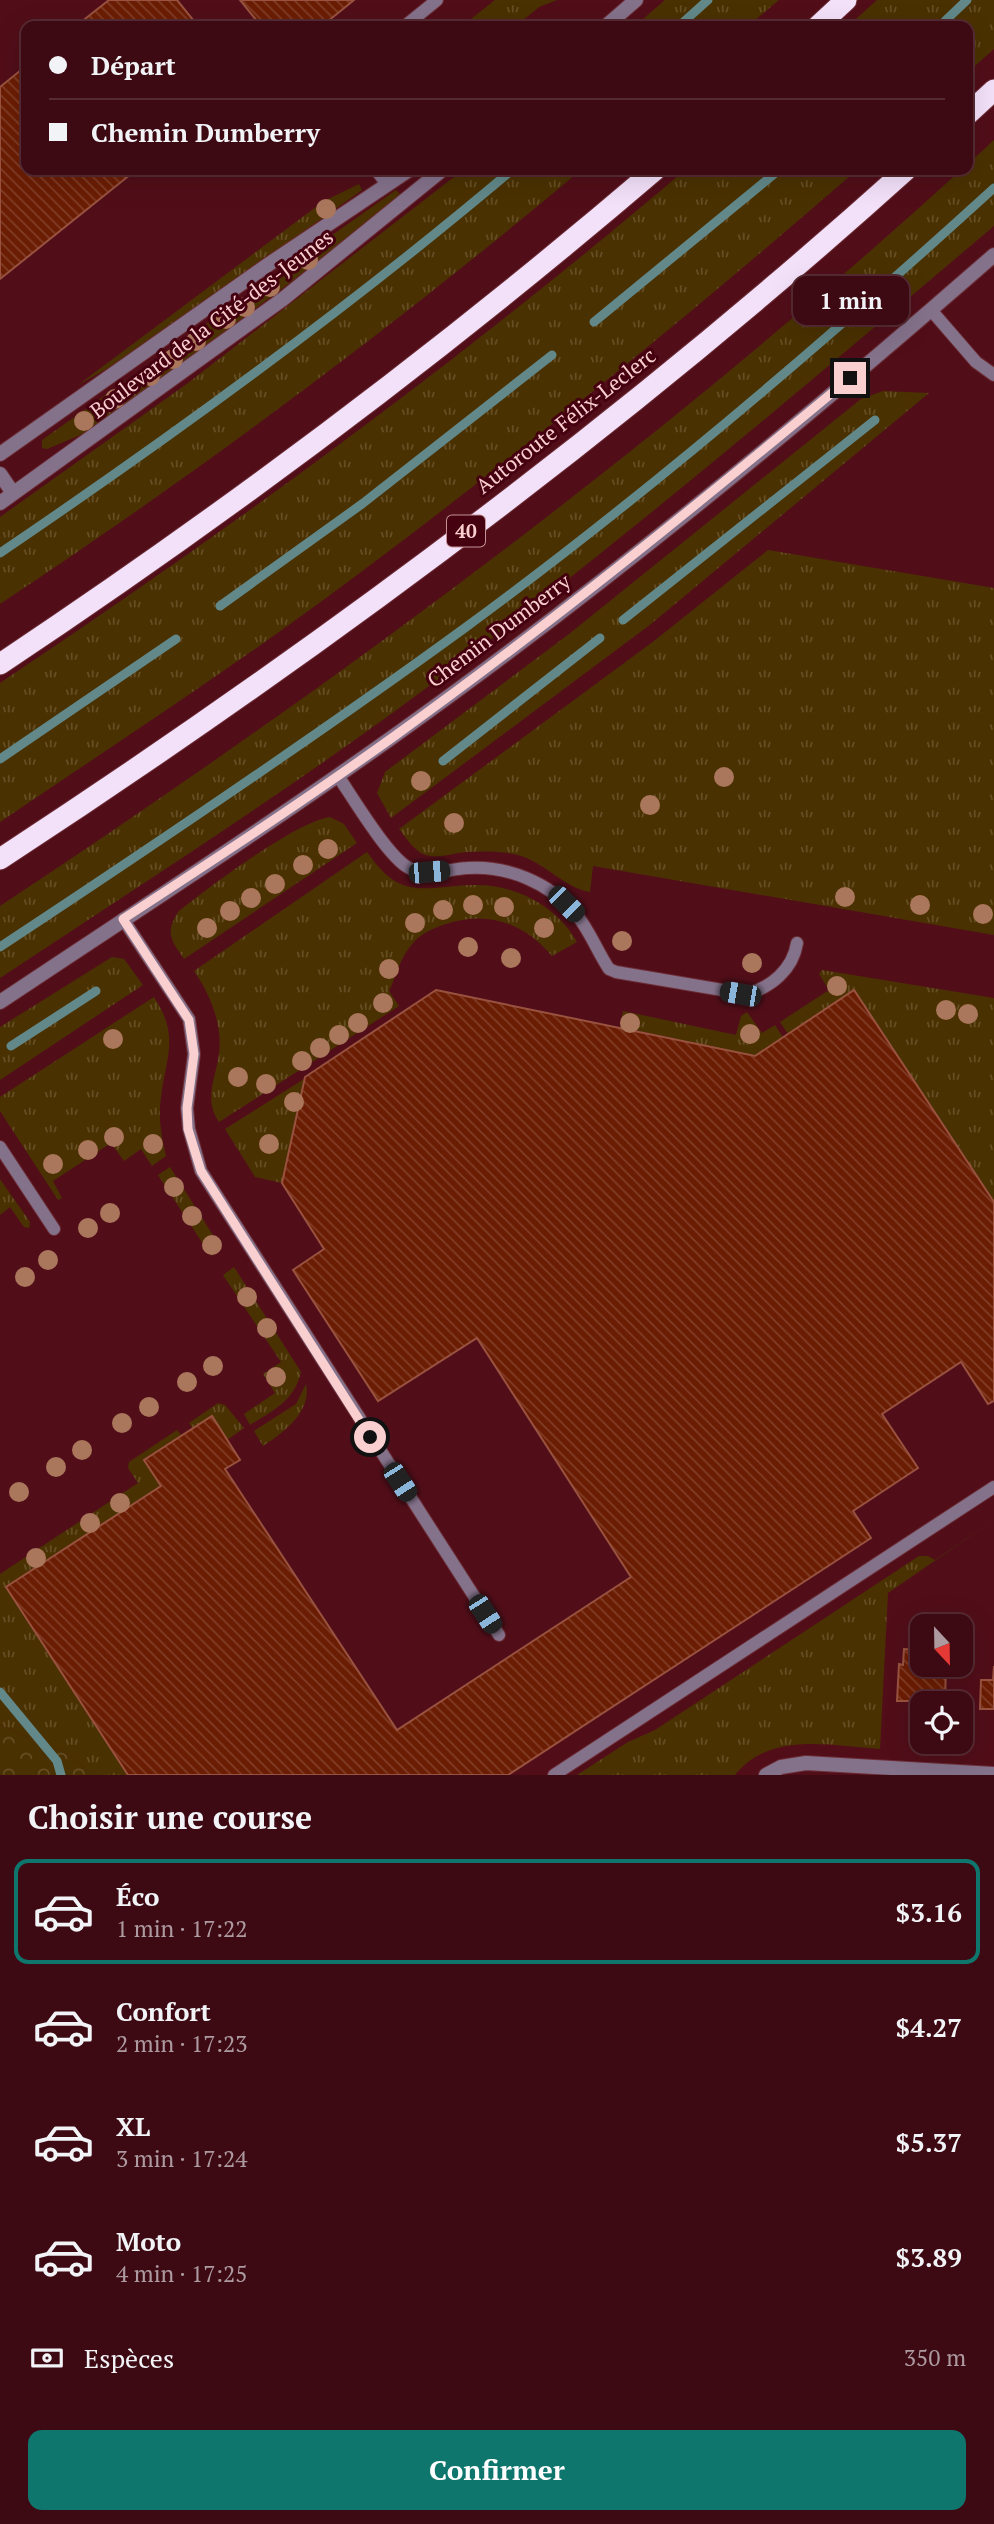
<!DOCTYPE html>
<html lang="fr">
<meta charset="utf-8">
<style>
:root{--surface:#3d0a13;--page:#44131c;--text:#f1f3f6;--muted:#ad9aa0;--line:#562b33;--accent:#0f766e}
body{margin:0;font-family:"PT Serif",serif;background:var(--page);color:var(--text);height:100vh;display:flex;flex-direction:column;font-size:26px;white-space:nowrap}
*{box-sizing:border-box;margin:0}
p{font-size:23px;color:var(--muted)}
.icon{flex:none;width:38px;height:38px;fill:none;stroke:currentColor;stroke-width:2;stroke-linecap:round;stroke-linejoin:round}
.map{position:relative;height:1775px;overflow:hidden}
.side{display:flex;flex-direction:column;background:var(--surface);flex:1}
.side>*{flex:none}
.banner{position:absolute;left:21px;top:21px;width:952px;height:154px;border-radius:14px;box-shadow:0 7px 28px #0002,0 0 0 2px var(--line);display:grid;align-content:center;height:154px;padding:0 28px;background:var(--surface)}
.needle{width:46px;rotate:158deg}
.controls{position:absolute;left:910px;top:1614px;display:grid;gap:14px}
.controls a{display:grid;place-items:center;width:63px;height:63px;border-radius:14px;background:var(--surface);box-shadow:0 7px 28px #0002,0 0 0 2px var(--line);font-size:35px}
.end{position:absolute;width:32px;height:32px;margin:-16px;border:9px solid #facfd0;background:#111;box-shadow:0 0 0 4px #111}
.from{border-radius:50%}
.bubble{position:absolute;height:49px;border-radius:14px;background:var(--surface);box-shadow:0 7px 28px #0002,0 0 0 2px var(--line);font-size:23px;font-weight:600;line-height:49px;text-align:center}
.car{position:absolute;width:21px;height:42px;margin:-21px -10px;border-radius:9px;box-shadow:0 0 5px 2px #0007;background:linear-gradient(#222 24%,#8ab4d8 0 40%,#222 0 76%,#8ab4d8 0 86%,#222 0)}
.banner b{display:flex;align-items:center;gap:24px;height:66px;font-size:26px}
.banner b+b{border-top:2px solid var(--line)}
.banner i{width:18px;height:18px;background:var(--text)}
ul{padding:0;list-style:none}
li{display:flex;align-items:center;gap:21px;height:105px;margin:0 14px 10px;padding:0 14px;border:4px solid transparent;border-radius:14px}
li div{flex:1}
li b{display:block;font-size:26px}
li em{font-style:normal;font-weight:600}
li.on{border-color:var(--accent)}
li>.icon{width:63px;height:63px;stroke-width:1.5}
h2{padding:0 28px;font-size:32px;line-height:84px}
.pay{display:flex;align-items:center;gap:18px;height:77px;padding:0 28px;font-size:26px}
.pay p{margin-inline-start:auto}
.action{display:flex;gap:14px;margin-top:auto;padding:14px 28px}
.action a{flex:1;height:80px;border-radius:14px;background:var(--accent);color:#fff;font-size:28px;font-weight:600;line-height:80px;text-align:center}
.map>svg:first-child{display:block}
.grass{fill:url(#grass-tufts)}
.forest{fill:url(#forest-crowns)}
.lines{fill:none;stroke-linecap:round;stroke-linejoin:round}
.stream{stroke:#628889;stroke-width:9}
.building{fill:url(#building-back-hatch);stroke:#98523f;stroke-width:2}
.service-casing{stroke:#6c2d36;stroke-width:14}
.minor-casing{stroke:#6c2d36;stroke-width:16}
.tertiary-casing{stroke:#6c2d36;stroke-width:16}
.motorway-casing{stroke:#6c2d36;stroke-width:23}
.service{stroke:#84728b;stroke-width:12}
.minor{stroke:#84728b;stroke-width:14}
.tertiary{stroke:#84728b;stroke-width:14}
.motorway{stroke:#f3e1fa;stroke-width:21}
.tree{fill:#ab775c}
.route{stroke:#facfd0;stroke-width:9}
.labels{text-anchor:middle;stroke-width:6;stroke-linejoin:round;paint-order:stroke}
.shield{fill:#450110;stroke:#c49196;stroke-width:2}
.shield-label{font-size:19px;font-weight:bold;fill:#facfd0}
.street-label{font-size:21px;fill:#facfd0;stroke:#450110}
</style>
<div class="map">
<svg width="994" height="1775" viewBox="0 0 994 1775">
<defs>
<pattern id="grass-tufts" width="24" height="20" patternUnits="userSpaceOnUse" patternTransform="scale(1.75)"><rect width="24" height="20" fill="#4a3101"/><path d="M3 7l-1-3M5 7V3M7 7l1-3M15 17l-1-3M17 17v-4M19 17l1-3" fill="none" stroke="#654e25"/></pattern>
<pattern id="forest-crowns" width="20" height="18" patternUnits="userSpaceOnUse" patternTransform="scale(1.75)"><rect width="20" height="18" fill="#4a3101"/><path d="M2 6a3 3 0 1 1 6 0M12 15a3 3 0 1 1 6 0" fill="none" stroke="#654e25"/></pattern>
<pattern id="building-back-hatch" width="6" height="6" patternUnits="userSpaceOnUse" patternTransform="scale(1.75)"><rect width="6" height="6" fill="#6b1d03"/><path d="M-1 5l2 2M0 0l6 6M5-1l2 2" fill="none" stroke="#813d27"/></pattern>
</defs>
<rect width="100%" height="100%" fill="#510e19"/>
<path class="grass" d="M495 0H557L539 7 516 26H462Z
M665 0H779L748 26H635Z
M877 0H994V49L968 72V26H848Z
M994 140V226C820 373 647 521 465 659 316 773 157 874 0 978V906C336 684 663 442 961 170H968V164Z
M463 170H581C395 326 202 470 0 604V517L188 383Z
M685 170H857C685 319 509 463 326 598 220 676 109 748 0 822V683C238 524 467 356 685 170Z
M359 184 362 190 358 193 117 363 78 385 324 201Z
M396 190 401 195 291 282 90 431 47 449 42 448V440Z
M883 391 929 393 651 624 391 818 377 793 385 772 569 634 861 399Z
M768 550 994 588V935L593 866 590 892C564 888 545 862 518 855 504 851 484 851 469 852 454 852 435 861 421 853 412 847 406 838 399 829L654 641Z
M330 817 344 824 357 843 184 959C171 940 165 933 178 912 206 889 297 821 330 817Z
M367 852C401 901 422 887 472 885 513 883 557 906 577 942L552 956C525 923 487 910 446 924 434 928 421 933 413 943 400 957 397 974 389 991L399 1006 219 1122C203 1099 216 1078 219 1054 223 1025 210 994 194 971Z
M112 957 124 959 143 985 0 1080V1027Z
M822 970 994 998V1202L854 991 788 1034 780 1022 829 990 819 974Z
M154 997C180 1037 166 1055 161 1097 158 1117 161 1136 166 1156L152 1166 141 1149 124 1161 111 1143 53 1181 62 1198 58 1200 0 1111V1097Z
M623 1011 736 1035 741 1016 747 1012 762 1033 775 1025 783 1037 755 1056 620 1027Z
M304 1079 282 1183 255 1177 225 1129Z
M170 1167 221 1248 211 1256 158 1175Z
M0 1179 30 1222 29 1228 24 1227 10 1207 0 1215Z
M234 1267 301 1372C294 1401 274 1410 250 1425L244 1414 275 1393 263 1374 281 1362 223 1275Z
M306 1384C312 1412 283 1433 263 1446L254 1431 296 1404Z
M218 1403 225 1405 244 1428 227 1440 212 1416 193 1429 189 1423Z
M177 1430 182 1436 161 1486 6 1587 128 1775H95L68 1755 0 1725V1574L138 1483 128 1468 129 1462Z
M994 1520 888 1593 880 1749C831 1746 770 1731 735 1775H577L628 1742 655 1730 919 1556H928L935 1560Z"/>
<path class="forest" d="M0 1725 68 1755 95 1775H0Z"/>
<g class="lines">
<path class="stream" d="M945 21 967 0
M679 26 708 0
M594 322 779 170
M0 553C177 433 349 308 512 170
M220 606 362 504 552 355
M623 620 875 420
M0 759 176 639
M443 761 600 638
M0 947C156 844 311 740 462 630 648 494 824 343 994 188
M11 1046 96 991
M0 1692 57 1761 61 1775"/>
</g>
<path class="building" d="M109 0H177L198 26H76Z
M240 0H354L322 26H261Z
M26 66V170H136L0 279V87Z
M436 990 755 1056 854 990 994 1202V1401L988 1404 961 1362 882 1414 918 1468 853 1511 871 1538 508 1775H128L6 1587 161 1486 144 1460 212 1416 240 1460 225 1469 397 1730 631 1577 477 1338 378 1401 293 1270 324 1249 282 1183 305 1077Z
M904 1649 915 1650 914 1666 946 1667 945 1700 927 1699V1703H922V1708H914V1701H897L899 1664 903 1665Z
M994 1666V1709H980L981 1680H993Z"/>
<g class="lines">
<g class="service-casing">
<path id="service" d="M405 26 437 0
M376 170 387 184
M931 310 976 362 994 375
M338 776C353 798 388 857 409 868 427 878 448 869 467 868 507 865 550 883 576 914 590 931 597 951 609 969L616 972 746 994C771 988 793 969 797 943
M123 919 189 1019 194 1054 187 1108 189 1129 201 1171 499 1635
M0 1147 54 1229
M554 1775 994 1487"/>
</g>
<g class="minor-casing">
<path id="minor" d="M766 1775 781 1767 806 1763 994 1774"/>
</g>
<g class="tertiary-casing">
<path id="tertiary" d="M606 26 636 0
M0 454 269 264 409 170
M0 474 13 493
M0 503 283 299 442 170
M0 1002C132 914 265 828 394 736 602 588 802 423 994 255"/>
</g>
<g class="motorway-casing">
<path id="motorway" d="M818 26 846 0
M968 114 994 90
M0 664C227 513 448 347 655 170
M0 859C318 651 624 424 906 170"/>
</g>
<use href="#service" class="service"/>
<use href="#minor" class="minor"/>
<use href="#tertiary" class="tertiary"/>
<use href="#motorway" class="motorway"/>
</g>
<g class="tree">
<circle cx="326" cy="209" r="10"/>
<circle cx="308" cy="260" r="10"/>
<circle cx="270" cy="287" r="10"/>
<circle cx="245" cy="307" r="10"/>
<circle cx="226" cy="319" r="10"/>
<circle cx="196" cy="341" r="10"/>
<circle cx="173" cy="359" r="10"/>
<circle cx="150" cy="376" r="10"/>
<circle cx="115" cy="399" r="10"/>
<circle cx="84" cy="421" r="10"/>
<circle cx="724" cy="777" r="10"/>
<circle cx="421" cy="781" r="10"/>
<circle cx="650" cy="805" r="10"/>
<circle cx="454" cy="823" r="10"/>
<circle cx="328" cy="849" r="10"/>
<circle cx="303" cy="865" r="10"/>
<circle cx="275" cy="884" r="10"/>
<circle cx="845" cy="897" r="10"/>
<circle cx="251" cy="898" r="10"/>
<circle cx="473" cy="905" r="10"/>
<circle cx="920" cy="905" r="10"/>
<circle cx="504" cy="907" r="10"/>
<circle cx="443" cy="910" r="10"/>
<circle cx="230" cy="911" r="10"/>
<circle cx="983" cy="914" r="10"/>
<circle cx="415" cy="923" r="10"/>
<circle cx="207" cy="928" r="10"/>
<circle cx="544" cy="928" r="10"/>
<circle cx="622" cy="941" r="10"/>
<circle cx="468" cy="947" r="10"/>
<circle cx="511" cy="958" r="10"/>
<circle cx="752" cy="963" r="10"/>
<circle cx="389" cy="969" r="10"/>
<circle cx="837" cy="986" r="10"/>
<circle cx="383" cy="1003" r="10"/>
<circle cx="946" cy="1010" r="10"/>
<circle cx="968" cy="1014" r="10"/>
<circle cx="358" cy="1023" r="10"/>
<circle cx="630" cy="1023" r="10"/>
<circle cx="750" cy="1034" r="10"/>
<circle cx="339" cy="1035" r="10"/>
<circle cx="113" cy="1039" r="10"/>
<circle cx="320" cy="1048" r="10"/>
<circle cx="302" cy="1061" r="10"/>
<circle cx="238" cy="1077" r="10"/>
<circle cx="266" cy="1084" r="10"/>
<circle cx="294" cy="1102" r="10"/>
<circle cx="114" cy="1137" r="10"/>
<circle cx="153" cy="1144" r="10"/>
<circle cx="269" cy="1144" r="10"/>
<circle cx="88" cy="1150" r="10"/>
<circle cx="53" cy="1164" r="10"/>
<circle cx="174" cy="1187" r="10"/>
<circle cx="110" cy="1213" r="10"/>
<circle cx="192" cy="1216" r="10"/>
<circle cx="88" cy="1228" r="10"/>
<circle cx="212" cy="1245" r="10"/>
<circle cx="48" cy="1260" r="10"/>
<circle cx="25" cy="1277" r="10"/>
<circle cx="247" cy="1297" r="10"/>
<circle cx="267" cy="1328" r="10"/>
<circle cx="213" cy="1366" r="10"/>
<circle cx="276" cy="1377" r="10"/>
<circle cx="187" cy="1382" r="10"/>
<circle cx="149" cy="1407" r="10"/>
<circle cx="122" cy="1423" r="10"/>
<circle cx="82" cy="1450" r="10"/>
<circle cx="56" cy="1467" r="10"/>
<circle cx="19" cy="1492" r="10"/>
<circle cx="120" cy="1503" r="10"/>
<circle cx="90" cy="1523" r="10"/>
<circle cx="36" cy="1558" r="10"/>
</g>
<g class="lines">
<path class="route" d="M370 1437 201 1171 188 1129 187 1108 194 1054 189 1020 123 919C215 859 307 799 396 735 552 623 702 501 850 378"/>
</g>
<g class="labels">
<rect class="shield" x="447" y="515.5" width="38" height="31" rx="5"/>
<g class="shield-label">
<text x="466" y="538">40</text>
</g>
<g class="street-label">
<text transform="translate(212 324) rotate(-37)" y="7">Boulevard de la Cité-des-Jeunes</text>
<text transform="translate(566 421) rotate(-38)" y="7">Autoroute Félix-Leclerc</text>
<text transform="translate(499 631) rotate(-37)" y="7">Chemin Dumberry</text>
</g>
</g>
</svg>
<div class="controls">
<a><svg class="needle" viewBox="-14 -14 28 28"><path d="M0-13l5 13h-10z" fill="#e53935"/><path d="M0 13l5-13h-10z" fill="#ad9aa0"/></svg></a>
<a><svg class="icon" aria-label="locate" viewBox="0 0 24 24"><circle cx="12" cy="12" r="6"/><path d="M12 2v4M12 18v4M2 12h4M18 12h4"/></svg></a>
</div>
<i class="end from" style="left:370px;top:1437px"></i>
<i class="end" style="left:850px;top:378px"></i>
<div class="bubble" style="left:793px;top:276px;width:116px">1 min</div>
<i class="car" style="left:429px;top:872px;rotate:85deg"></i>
<i class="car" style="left:566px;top:904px;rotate:135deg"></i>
<i class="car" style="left:740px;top:994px;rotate:280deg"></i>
<i class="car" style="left:400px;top:1482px;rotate:147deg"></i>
<i class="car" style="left:485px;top:1614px;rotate:147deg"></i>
<div class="banner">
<b><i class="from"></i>Départ</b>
<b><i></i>Chemin Dumberry</b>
</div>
</div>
<section class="side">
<h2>Choisir une course</h2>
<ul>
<li class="on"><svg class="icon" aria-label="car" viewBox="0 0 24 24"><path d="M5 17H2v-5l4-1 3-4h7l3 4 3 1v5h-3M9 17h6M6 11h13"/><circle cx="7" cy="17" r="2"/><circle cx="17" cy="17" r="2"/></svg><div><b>Éco</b><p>1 min · 17:22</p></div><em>$3.16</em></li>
<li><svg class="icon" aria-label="car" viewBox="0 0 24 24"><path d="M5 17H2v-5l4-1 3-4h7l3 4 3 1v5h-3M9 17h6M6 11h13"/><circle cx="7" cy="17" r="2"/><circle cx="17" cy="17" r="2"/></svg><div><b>Confort</b><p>2 min · 17:23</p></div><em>$4.27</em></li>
<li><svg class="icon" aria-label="car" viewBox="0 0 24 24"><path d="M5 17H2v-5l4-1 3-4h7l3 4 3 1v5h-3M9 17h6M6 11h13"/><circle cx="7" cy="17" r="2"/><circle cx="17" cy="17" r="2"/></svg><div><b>XL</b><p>3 min · 17:24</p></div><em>$5.37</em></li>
<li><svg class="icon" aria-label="car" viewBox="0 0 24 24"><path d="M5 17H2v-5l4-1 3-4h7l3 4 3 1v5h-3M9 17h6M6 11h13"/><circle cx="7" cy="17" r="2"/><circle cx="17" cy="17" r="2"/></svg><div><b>Moto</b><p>4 min · 17:25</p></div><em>$3.89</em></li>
</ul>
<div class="pay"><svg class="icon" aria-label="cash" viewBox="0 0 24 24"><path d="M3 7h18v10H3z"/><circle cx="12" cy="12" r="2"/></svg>Espèces<p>350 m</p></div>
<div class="action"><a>Confirmer</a></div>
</section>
